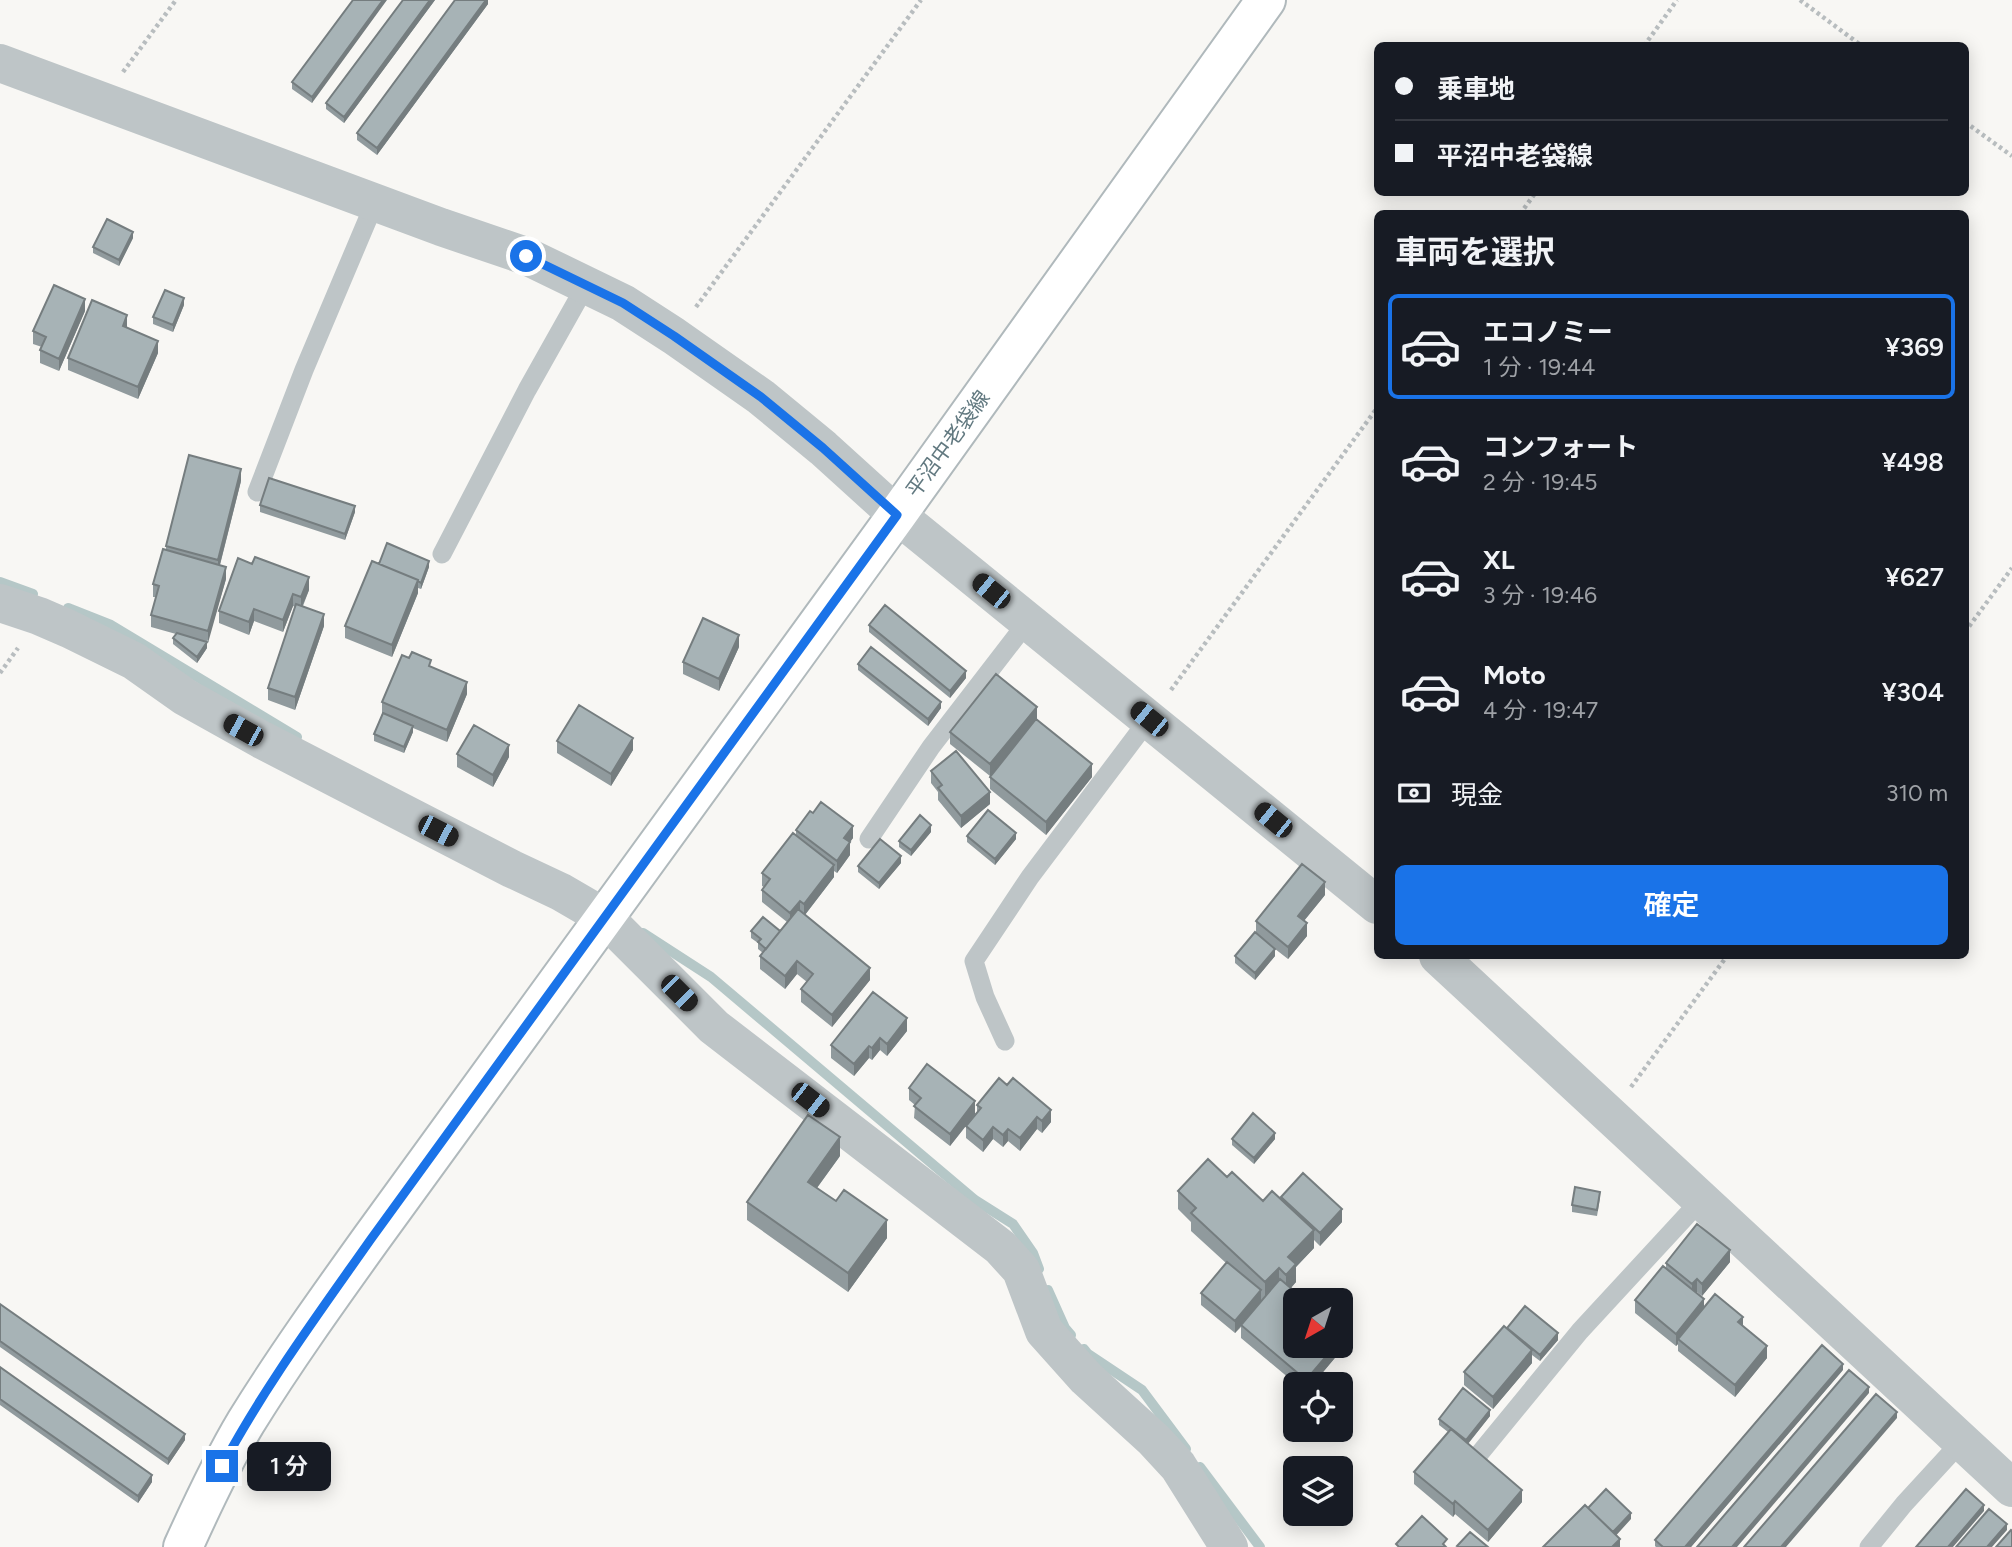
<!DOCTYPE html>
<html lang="ja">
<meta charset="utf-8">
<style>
:root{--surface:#171b24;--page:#242831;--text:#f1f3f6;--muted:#9ea1a6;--line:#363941;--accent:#1a73e8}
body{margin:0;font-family:Figtree,"Noto Sans JP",sans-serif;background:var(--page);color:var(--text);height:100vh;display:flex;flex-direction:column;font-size:26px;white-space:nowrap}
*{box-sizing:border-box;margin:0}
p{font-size:23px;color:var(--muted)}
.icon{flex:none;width:38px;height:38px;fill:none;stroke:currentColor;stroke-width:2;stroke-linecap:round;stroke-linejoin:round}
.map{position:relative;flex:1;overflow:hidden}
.panel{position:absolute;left:1374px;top:210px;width:595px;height:749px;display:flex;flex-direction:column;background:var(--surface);border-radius:10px;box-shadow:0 4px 18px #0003}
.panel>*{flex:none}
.banner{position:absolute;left:1374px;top:42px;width:595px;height:154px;border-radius:10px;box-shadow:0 4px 18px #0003;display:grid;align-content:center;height:154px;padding:0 21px;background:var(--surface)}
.needle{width:46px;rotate:219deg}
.buttons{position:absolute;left:1283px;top:1288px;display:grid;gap:14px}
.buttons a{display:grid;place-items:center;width:70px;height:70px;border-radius:10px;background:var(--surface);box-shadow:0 4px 18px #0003;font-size:35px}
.end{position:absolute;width:32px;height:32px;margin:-16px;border:9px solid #1a73e8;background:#fff;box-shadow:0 0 0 4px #fff}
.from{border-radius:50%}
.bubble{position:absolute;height:49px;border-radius:10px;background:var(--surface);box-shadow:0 4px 18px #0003;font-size:23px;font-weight:600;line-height:49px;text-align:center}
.car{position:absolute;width:21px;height:42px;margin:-21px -10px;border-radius:9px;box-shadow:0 0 5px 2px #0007;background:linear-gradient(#222 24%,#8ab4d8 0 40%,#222 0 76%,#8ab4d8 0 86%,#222 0)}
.banner b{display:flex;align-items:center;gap:24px;height:66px;font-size:26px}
.banner b+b{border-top:2px solid var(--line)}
.banner i{width:18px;height:18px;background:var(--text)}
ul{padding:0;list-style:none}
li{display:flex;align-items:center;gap:21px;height:105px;margin:0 14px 10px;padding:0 7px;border:4px solid transparent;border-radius:10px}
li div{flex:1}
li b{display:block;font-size:26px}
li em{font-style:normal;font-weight:600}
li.selected{border-color:var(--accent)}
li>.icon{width:63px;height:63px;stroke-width:1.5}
h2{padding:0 21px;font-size:32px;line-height:84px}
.pay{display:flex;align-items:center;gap:18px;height:77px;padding:0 21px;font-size:26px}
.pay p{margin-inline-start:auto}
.cta{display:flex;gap:14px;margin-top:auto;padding:14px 21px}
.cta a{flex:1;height:80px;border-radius:10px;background:var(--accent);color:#fff;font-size:28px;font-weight:600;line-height:80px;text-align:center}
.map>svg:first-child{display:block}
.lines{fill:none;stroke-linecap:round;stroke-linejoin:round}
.stream{stroke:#b5c7c7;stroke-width:10}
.secondary-casing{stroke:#b0b9bc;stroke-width:42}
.path{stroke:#b8bdbf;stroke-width:4.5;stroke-dasharray:3.5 3.5;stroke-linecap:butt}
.lane{stroke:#bec5c7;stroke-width:19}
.street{stroke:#bec5c7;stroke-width:38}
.secondary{stroke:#fff;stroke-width:38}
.wall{fill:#909a9d}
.shaded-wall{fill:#757d7f}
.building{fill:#a7b3b6;stroke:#757d7f;stroke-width:2}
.route{stroke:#1a73e8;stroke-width:9}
.labels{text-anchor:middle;stroke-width:7;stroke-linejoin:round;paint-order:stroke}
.street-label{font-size:21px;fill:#627980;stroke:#fff}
</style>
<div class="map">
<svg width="2012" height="1547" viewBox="0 0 2012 1547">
<rect width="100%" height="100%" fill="#f8f7f4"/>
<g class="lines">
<path class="stream" d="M0 582 33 594
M68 608 111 625 297 737
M643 933 711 977 975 1200 1013 1224 1033 1253 1039 1269
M1048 1290 1065 1328 1071 1335
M1084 1349 1088 1354 1142 1390 1186 1449
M1200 1467 1260 1547"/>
<g class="secondary-casing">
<path id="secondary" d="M183 1547C202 1505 222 1462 246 1422 285 1359 328 1299 371 1239L897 515 1266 0"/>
</g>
<path class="path" d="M1800 0 1862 46
M1644 46 1677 0
M123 72 176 0
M1965 122 2012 156
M1520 214 1536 192
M696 307 921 0
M1965 632 2012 568
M0 673 18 648
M1171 690 1377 408
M1631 1087 1727 956"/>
<path class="lane" d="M257 492 304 370 375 202
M442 554 527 390 586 285
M869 839 931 747 1028 621
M1005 1041 985 997 974 961 1030 877 1149 719
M1480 1453 1580 1331 1701 1200
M1869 1547 1904 1504 1961 1442"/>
<path class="street" d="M0 63 441 227 526 256 623 303 674 336 761 397 823 448 897 515 1377 905
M0 603 39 616 69 629 134 661 185 697 262 740 512 869 561 892 604 917 714 1027 1000 1247 1021 1270 1044 1331 1086 1378 1154 1440 1178 1466 1229 1547
M1438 956 2012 1488"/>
<use href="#secondary" class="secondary"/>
</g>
<path class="wall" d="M353 0 312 103 292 89V82Z
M403 0H435L344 123 326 109V103Z
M488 0V4L377 155 357 140V133Z
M133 238 119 266 93 253V247Z
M184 305 173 332 153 324V317Z
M85 311 59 371 40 363V350L42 347 33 344V331Z
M127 328 158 353 138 399 68 370V358Z
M241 481 220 565 226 579 207 643V648L197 663 173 644V638L176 634 151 627V615L156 597H153V584L166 550V546Z
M260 505 355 512 345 540 260 512Z
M379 564 429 567 421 589 418 588V593L392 657 345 638V626Z
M309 590 303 606 324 626 295 710 268 700V688L295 607 293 606 283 632 254 621 249 635 219 623V611Z
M869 625 966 678 950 698 869 632Z
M739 647 719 691 683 674V662Z
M858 664 941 708 928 726 858 670Z
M431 667 467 694 447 742 413 728V732L404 753 374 741V734L382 714V702Z
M1037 719 1092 777 1046 835 990 789V776L950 744V732Z
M557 741 633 750 611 786 557 753Z
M457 754 509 757 493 787 457 767Z
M931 771 990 804 961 828 938 800V792L931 783Z
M796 830 853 838 850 842V855L837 873 834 871V877L805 915 870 980 832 1027 801 1002V989L807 982 797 974 785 989 760 969V956L763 953 758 949V943L751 938V931H780L787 922 762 902V890L764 887 762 886V873L796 835Z
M931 832 911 856 899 847V841Z
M967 836 1016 839 995 865 967 842Z
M901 863 879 889 858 872V866Z
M1325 895 1304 921 1307 936 1288 959 1261 938 1275 956 1255 980 1235 963V956L1256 933V921Z
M907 1031 887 1056 880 1050 872 1060 869 1058 854 1076 831 1058V1045Z
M999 1078 1051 1122 1042 1133 1037 1129 1020 1151 1008 1141 1003 1147 993 1139 983 1152 966 1138V1126L950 1146 914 1118 915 1105 909 1100V1088L975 1114 977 1112V1105Z
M1232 1139H1275L1254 1164 1232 1145Z
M840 1156 817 1188 887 1238 848 1292 747 1220V1202Z
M1227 1177 1263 1201 1281 1199V1197L1342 1222 1320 1246 1314 1240V1248L1296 1267V1282L1291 1288 1295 1346H1339V1353L1313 1384H1296L1241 1338V1327L1235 1333 1201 1305V1293L1226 1263 1191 1231V1222L1178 1209V1191Z
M1600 1198 1597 1216 1572 1212V1205Z
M1730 1262 1702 1296 1697 1292 1696 1293 1704 1308 1743 1326 1767 1358 1735 1397 1678 1351V1344L1676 1346 1635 1313V1300L1666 1269V1263Z
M0 1304 185 1440 168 1465 0 1347Z
M1507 1329 1558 1340 1540 1361 1532 1355V1363L1493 1409 1464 1385V1372Z
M0 1367 152 1482 138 1503 0 1405Z
M1843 1370 1691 1547H1656L1655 1546V1540Z
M1490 1416 1468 1444 1522 1502 1488 1542 1455 1514 1453 1517 1414 1484V1472L1448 1432 1439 1425V1419Z"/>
<path class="shaded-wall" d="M383 0H387L312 103V97Z
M430 0H435L344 123V117Z
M486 0H488V4L377 155V148Z
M133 232V238L119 266V260Z
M184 298V305L173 332V325Z
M85 299V311L59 371V359Z
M127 315V327L123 338V326Z
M158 341V353L138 399V387Z
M241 469V481L218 572V560Z
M355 506V512L345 540V534Z
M429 561V567L421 589V583Z
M226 567V579L208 643V631Z
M309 577V590L301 609V597Z
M418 580V593L392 657V645Z
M293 594V606L283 632V620Z
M254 609V621L249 635V622Z
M324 614V626L295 710V697Z
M739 635V647L719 691V679Z
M207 642V648L197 663V657Z
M966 671V678L950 698V691Z
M467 682V694L447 742V730Z
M941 702V708L928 726V719Z
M1037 707V719L990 777V764Z
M413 726V732L404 753V747Z
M633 738V750L611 786V774Z
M509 745V757L493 787V775Z
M1092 764V777L1046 835V822Z
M990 792V804L961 828V816Z
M931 825V832L911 856V850Z
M853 826V838L844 850V838Z
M1016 833V839L995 865V859Z
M850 842V855L837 873V861Z
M901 856V863L879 889V883Z
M834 865V877L804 916V904Z
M1325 882V895L1298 928V916Z
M800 901V913L790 925V913Z
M1307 923V936L1288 959V947Z
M1275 949V956L1255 980V973Z
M797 961V974L785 989V976Z
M870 968V980L832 1027V1015Z
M907 1018V1031L887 1056V1044Z
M880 1038V1050L872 1060V1048Z
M869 1046V1058L854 1076V1064Z
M975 1101V1114L950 1146V1134Z
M1051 1110V1122L1042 1133V1121Z
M1037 1117V1129L1020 1151V1138Z
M993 1127V1139L983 1152V1140Z
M1008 1129V1141L1003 1147V1135Z
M1275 1133V1139L1254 1164V1158Z
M840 1137V1156L808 1200V1182Z
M1342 1209V1222L1320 1246V1233Z
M887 1220V1238L848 1292V1273Z
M1314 1230V1248L1296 1267V1282L1286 1293V1275L1288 1257Z
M1730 1250V1262L1702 1296V1284Z
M1279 1268V1286L1265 1300V1282Z
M1697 1279V1292L1692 1297V1284Z
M1261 1290V1302L1235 1333V1321Z
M1704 1299V1312L1678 1339V1344L1676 1346V1334Z
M1743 1317V1329L1738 1322Z
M1558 1333V1340L1540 1361V1355Z
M1335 1346H1339V1353L1313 1384H1306V1380Z
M1767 1346V1358L1735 1397V1385Z
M1532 1350V1363L1493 1409V1397Z
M1843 1364V1370L1691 1547H1685Z
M1869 1387V1393L1737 1547H1732Z
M1490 1410V1416L1466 1446V1440Z
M1897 1412V1418L1786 1547H1781Z
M185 1434V1440L168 1465V1459Z
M152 1475V1482L138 1503V1496Z
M1522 1490V1502L1488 1542V1530Z
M1455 1501V1514L1453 1517V1504Z
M1984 1505V1511L1953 1547H1948Z
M1631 1513V1519L1612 1540V1533Z
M2007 1524V1530L1992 1547H1987Z
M1620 1539V1547H1612Z"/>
<path class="building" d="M353 0H383L312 97 292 82Z
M403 0H430L344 117 326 103Z
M455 0H486L377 148 357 133Z
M107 219 133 232 119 260 93 247Z
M54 285 85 299 59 359 40 350 46 337 33 331Z
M165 290 184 298 173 325 153 317Z
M92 300 127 315 123 326 158 341 138 387 68 358Z
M189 455 241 469 218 560 166 546Z
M269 478 355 506 345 534 260 505Z
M387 543 429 561 421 583 418 581V580L379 564Z
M163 549 226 567 208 631 151 615 159 586 153 584Z
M255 557 309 577 301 597 293 594 283 620 254 609 249 622 219 611 238 558 252 564Z
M372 561 418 580 392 645 345 626Z
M296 604 324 614 295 697 268 688Z
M885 605 966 671 950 691 869 625Z
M703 618 739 635 719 679 683 662Z
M177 633 207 642 197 657 173 638Z
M871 647 941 702 928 719 858 664Z
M412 652 431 660 429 666 467 682 447 730 382 702 402 655 409 658Z
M996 674 1037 707 990 764 950 732Z
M579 705 633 738 611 774 557 741Z
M383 713 413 726 404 747 374 734Z
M1036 719 1092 764 1046 822 990 777Z
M474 725 509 745 493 775 457 754Z
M956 751 990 792 961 816 938 788 942 785 931 771Z
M821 802 853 826 844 838 850 842 837 861 796 830 810 811 813 813Z
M988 810 1016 833 995 859 967 836Z
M920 815 931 825 911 850 899 841Z
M793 833 834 865 804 904 800 901 790 913 762 890 770 879 762 873Z
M880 839 901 856 879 883 858 866Z
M1302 864 1325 882 1298 916 1307 923 1288 947 1256 921Z
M798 909 870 968 832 1015 801 989 813 974 797 961 785 976 760 956Z
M763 917 780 931 766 949 758 942 761 939 751 931Z
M1255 932 1275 949 1255 973 1235 956Z
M873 992 907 1018 887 1044 880 1038 872 1048 869 1046 854 1064 831 1045Z
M927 1064 975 1101 950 1134 914 1106 921 1098 909 1088Z
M999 1078 1007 1085 1013 1078 1051 1110 1042 1121 1037 1117 1020 1138 1008 1129 1003 1135 993 1127 983 1140 966 1126 981 1108 977 1105Z
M1253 1113 1275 1133 1254 1158 1232 1139Z
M808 1115 840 1137 808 1182 836 1201 844 1190 887 1220 848 1273 747 1202Z
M1208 1159 1227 1177 1232 1172 1263 1201 1272 1191 1314 1230 1288 1257 1296 1264 1286 1275 1279 1268 1265 1282 1191 1213 1196 1208 1178 1191Z
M1303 1173 1342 1209 1320 1233 1281 1197Z
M1575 1187 1600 1192 1597 1210 1572 1205Z
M1697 1224 1730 1250 1702 1284 1697 1279 1692 1284 1666 1263Z
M1227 1262 1261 1290 1235 1321 1201 1293Z
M1663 1266 1704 1299 1676 1334 1635 1300Z
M1280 1279 1305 1300H1295V1346H1335L1306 1380 1241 1325Z
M1715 1294 1743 1317 1738 1322 1767 1346 1735 1385 1678 1339Z
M0 1304 185 1434 168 1459 0 1341Z
M1525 1306 1558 1333 1540 1355 1507 1328Z
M1504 1326 1532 1350 1493 1397 1464 1372Z
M1822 1345 1843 1364 1685 1547H1663L1655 1540Z
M0 1367 152 1475 138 1496 0 1399Z
M1849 1370 1869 1387 1732 1547H1697Z
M1463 1388 1490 1410 1466 1440 1439 1419Z
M1876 1394 1897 1412 1781 1547H1744Z
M1451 1429 1522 1490 1488 1530 1455 1501 1453 1504 1414 1472Z
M1606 1489 1631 1513 1613 1532 1588 1508Z
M1966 1489 1984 1505 1948 1547H1916Z
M1585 1505 1620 1539 1612 1547H1543Z
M1989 1509 2007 1524 1987 1547H1956Z
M1422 1516 1447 1539 1443 1544 1446 1547H1399L1396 1544Z
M2011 1530 2012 1531V1547H1996Z
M1470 1532 1488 1547H1459L1457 1546Z"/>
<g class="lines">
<path class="route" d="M222 1466C265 1386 319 1313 371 1239L897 515 823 448 761 397 674 336 623 303 526 256"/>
</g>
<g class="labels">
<g class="street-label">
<text transform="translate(948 444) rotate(-54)" y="7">平沼中老袋線</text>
</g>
</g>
</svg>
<div class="buttons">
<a><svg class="needle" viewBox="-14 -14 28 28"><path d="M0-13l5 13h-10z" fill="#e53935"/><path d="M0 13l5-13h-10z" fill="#9ea1a6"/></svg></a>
<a><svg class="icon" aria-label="locate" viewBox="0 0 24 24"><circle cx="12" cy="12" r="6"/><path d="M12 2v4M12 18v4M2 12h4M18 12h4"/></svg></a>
<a><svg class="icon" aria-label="layers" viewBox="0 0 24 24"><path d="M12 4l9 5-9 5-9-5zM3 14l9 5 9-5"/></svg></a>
</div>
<i class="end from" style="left:526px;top:256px"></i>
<i class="end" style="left:222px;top:1466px"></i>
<div class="bubble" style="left:247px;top:1442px;width:84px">1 分</div>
<i class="car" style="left:991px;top:591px;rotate:309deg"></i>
<i class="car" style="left:1149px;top:719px;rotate:309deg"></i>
<i class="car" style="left:243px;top:730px;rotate:299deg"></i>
<i class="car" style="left:1273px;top:820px;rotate:309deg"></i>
<i class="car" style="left:438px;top:831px;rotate:117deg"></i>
<i class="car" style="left:679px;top:993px;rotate:135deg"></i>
<i class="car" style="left:810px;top:1100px;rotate:128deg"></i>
<div class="banner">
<b><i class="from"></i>乗車地</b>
<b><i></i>平沼中老袋線</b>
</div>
<section class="panel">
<h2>車両を選択</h2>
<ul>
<li class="selected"><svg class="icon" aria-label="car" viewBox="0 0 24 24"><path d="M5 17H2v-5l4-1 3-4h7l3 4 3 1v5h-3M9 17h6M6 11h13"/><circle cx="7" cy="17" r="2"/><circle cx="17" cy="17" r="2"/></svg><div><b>エコノミー</b><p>1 分 · 19:44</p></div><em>¥369</em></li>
<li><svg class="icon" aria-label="car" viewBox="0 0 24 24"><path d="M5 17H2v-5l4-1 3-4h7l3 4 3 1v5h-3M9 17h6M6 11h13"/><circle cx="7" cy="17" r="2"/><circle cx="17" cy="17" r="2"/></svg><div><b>コンフォート</b><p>2 分 · 19:45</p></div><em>¥498</em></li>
<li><svg class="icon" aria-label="car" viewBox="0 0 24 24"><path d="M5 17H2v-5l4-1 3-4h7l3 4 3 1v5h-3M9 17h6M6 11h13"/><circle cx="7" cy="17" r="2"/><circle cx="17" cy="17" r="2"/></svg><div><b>XL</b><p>3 分 · 19:46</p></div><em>¥627</em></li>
<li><svg class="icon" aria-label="car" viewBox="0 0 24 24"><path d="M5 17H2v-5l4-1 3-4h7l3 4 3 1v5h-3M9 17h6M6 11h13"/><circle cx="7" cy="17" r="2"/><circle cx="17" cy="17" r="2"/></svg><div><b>Moto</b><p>4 分 · 19:47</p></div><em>¥304</em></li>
</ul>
<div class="pay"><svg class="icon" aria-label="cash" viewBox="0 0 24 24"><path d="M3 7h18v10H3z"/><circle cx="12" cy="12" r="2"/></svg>現金<p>310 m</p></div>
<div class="cta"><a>確定</a></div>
</section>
</div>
